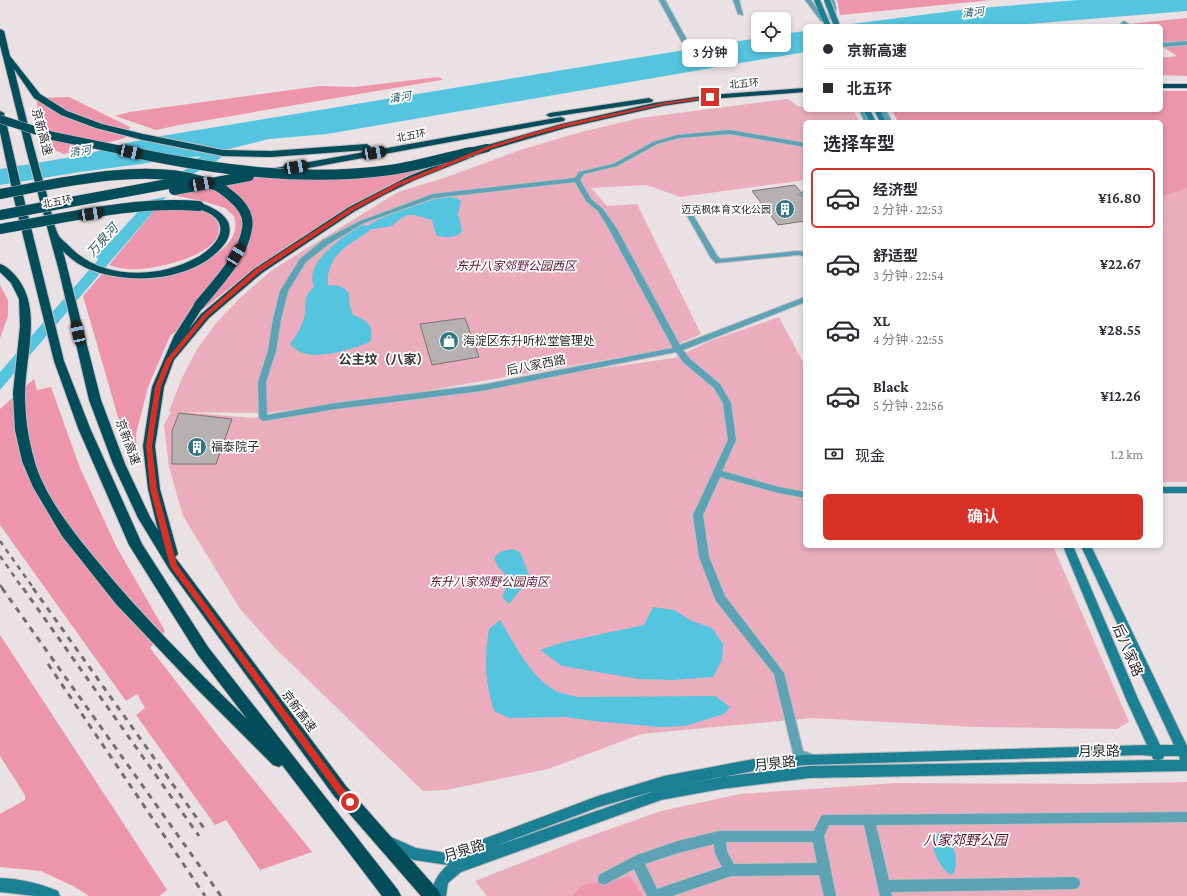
<!DOCTYPE html>
<html lang="zh">
<meta charset="utf-8">
<style>
:root{--surface:#fff;--page:#f7f7f7;--text:#2b2b33;--muted:#7c7c81;--line:#e1e1e2;--accent:#d93025}
body{margin:0;font-family:"Crimson Pro","Noto Sans SC",serif;background:var(--page);color:var(--text);height:100vh;display:flex;flex-direction:column;font-size:15px;white-space:nowrap}
*{box-sizing:border-box;margin:0}
p{font-size:13px;color:var(--muted)}
.icon{flex:none;width:22px;height:22px;fill:none;stroke:currentColor;stroke-width:2;stroke-linecap:round;stroke-linejoin:round}
.map{position:relative;flex:1;overflow:hidden}
.panel{position:absolute;left:803px;top:120px;width:360px;height:428px;display:flex;flex-direction:column;background:var(--surface);border-radius:6px;box-shadow:0 2px 6px #0003}
.panel>*{flex:none}
.guide{position:absolute;left:803px;top:24px;width:360px;height:88px;border-radius:6px;box-shadow:0 2px 6px #0003;display:grid;align-content:center;height:88px;padding:0 20px;background:var(--surface)}
.buttons{position:absolute;left:751px;top:12px;display:grid;gap:8px}
.buttons a{display:grid;place-items:center;width:40px;height:40px;border-radius:6px;background:var(--surface);box-shadow:0 2px 6px #0003;font-size:20px}
.end{position:absolute;width:18px;height:18px;margin:-9px;border:5px solid #d93025;background:#fff;box-shadow:0 0 0 2px #fff}
.from{border-radius:50%}
.bubble{position:absolute;height:28px;border-radius:6px;background:var(--surface);box-shadow:0 2px 6px #0003;font-size:13px;font-weight:600;line-height:28px;text-align:center}
.car{position:absolute;width:12px;height:24px;margin:-12px -6px;border-radius:5px;box-shadow:0 0 3px 1px #0007;background:linear-gradient(#222 24%,#8ab4d8 0 40%,#222 0 76%,#8ab4d8 0 86%,#222 0)}
.guide b{display:flex;align-items:center;gap:14px;height:38px;font-size:15px}
.guide b+b{border-top:1px solid var(--line)}
.guide i{width:10px;height:10px;background:var(--text)}
ul{padding:0;list-style:none}
li{display:flex;align-items:center;gap:12px;height:60px;margin:0 8px 6px;padding:0 12px;border:2px solid transparent;border-radius:6px}
li div{flex:1}
li b{display:block;font-size:15px}
li em{font-style:normal;font-weight:600}
li.on{border-color:var(--accent)}
li>.icon{width:36px;height:36px;stroke-width:1.5}
h2{padding:0 20px;font-size:18px;line-height:48px}
.pay{display:flex;align-items:center;gap:10px;height:44px;padding:0 20px;font-size:15px}
.pay p{margin-inline-start:auto}
.cta{display:flex;gap:8px;margin-top:auto;padding:8px 20px}
.cta a{flex:1;height:46px;border-radius:6px;background:var(--accent);color:#fff;font-size:16px;font-weight:600;line-height:46px;text-align:center}
.map>svg:first-child{display:block}
.green{fill:#ebadbd}
.forest{fill:#ec95ac}
.water{fill:#54c4df}
.pier{fill:#e9e1e3}
.lines{fill:none;stroke-linecap:round;stroke-linejoin:round}
.canal{fill:#54c4df;fill-rule:evenodd}
.river{fill:#54c4df;fill-rule:evenodd}
.building{fill:#b7b0b1;stroke:#7a7375}
.street-casing{stroke:#c3bcbe;stroke-width:2}
.secondary-casing{stroke:#c3bcbe;stroke-width:2}
.highway-casing{stroke:#c3bcbe;stroke-width:2}
.street{fill:#5da3b5;fill-rule:evenodd}
.secondary{fill:#1c8095;fill-rule:evenodd}
.highway{fill:#034c5a;fill-rule:evenodd}
.rail-far1{stroke:#736e6f;stroke-width:2.5;stroke-dasharray:5 5;stroke-linecap:butt}
.rail{stroke:#736e6f;stroke-width:3;stroke-dasharray:6 6;stroke-linecap:butt}
.secondary-bridge-casing{stroke:#c3bcbe;stroke-width:8;stroke-linecap:butt}
.highway-bridge-far1-casing{stroke:#c3bcbe;stroke-width:9;stroke-linecap:butt}
.highway-bridge-casing{stroke:#c3bcbe;stroke-width:11;stroke-linecap:butt}
.secondary-bridge{stroke:#1c8095;stroke-width:6}
.highway-bridge-far1{stroke:#034c5a;stroke-width:8}
.highway-bridge{stroke:#034c5a;stroke-width:10}
.route{fill:#d93025}
.labels{text-anchor:middle;stroke-width:3.5;stroke-linejoin:round;paint-order:stroke}
.far-street-label{font-size:10px;fill:#2d2a2b;stroke:#fff}
.far-poi-label{font-size:10px;fill:#2d2a2b;stroke:#fff;text-anchor:end}
.far-water-label{font-size:11px;font-style:italic;fill:#2c5c68;stroke:#fff}
.street-label{font-size:12px;fill:#2d2a2b;stroke:#fff}
.park-label{font-size:12px;font-style:italic;fill:#5d112f;stroke:#fff}
.poi-label{font-size:12px;fill:#2d2a2b;stroke:#fff;text-anchor:start}
.water-label{font-size:13px;font-style:italic;fill:#2c5c68;stroke:#fff}
.neighbourhood-label{font-size:13px;font-weight:bold;fill:#393334;stroke:#fff}
.near-street-label{font-size:14px;fill:#2d2a2b;stroke:#fff}
.near-park-label{font-size:14px;font-style:italic;fill:#5d112f;stroke:#fff}
</style>
<div class="map">
<svg width="1187" height="896" viewBox="0 0 1187 896">
<rect width="100%" height="100%" fill="#e9e1e3"/>
<path class="green" d="M788 99 799 107 805 106V110H854L859 122H805V180L680 197 647 185 591 188 607 206 637 204 701 334 667 349 408 394 266 413 183 412 252 418 674 358 710 341 779 317 805 366V546H1053L1129 722 1117 729 977 727 812 718 641 734 548 769 446 790 423 791 275 648 240 609 183 516 169 467 164 425 171 412 169 411 182 378 197 349 217 322 239 299 272 270 398 192 447 177 520 150 581 132 640 118Z
M1187 100V482H1161V122H908L930 110H1161Z
M1187 782V896H487L475 881 579 840 661 811 740 794 895 783 1091 784Z"/>
<path class="forest" d="M837 0H992L840 15Z
M1187 18V41L1161 42V26H1133L1129 24Z
M1187 45V76L1161 75V58L1177 56 1163 47Z
M438 77 443 79 441 80 179 125 156 130 115 116 130 112 320 86 355 87Z
M1161 91H1187V188L1161 196V122H898L892 110H1161Z
M69 97 130 127 125 138 64 154 54 150 49 131 39 128 36 120 39 116 36 98Z
M445 161 361 200 284 248 227 290 170 336 148 387 136 434 137 458 118 417 83 296 103 273C116 276 129 279 143 279 168 278 231 259 235 229 236 225 235 220 234 216L225 208 206 202 173 195 248 181V179L270 175 300 176Z
M157 207C171 208 187 206 200 209 207 211 216 216 218 224 227 253 162 267 142 269 131 270 120 269 109 265Z
M0 285 8 300V316L0 338Z
M34 379 37 390 51 387 80 468 116 546 165 631 150 648 223 742 312 852 260 870 226 820 215 825 136 715 145 708 137 694 126 701 0 525V409Z
M0 635 167 890 159 896H89L73 886 41 871 0 867V814L25 800V795L0 756Z
M630 877 643 896H572L583 885Z"/>
<path class="water" d="M1078 0H1187V11L1004 26H836L968 9Z
M805 31V52L327 134 269 139 225 150C219 167 194 170 182 181 175 186 170 193 164 199L0 390V372L97 261 98 259 96 257 151 198 171 178 204 159 205 156 193 157 80 172 0 185V169L84 155 127 143 155 137 758 38V45H784V34Z
M444 197 457 198 461 201 458 214 462 230 460 234C452 238 445 238 436 235L432 220 414 215H407L401 218 392 226 367 230 365 229C376 216 426 201 444 197Z
M336 285 345 289 349 293V302L353 315C368 320 375 327 370 342 353 349 318 360 300 352 296 350 293 347 290 344 297 335 303 325 305 313 307 298 302 301 313 287Z
M512 549 520 552 530 578 509 604 502 597 510 579 498 567 494 558 500 552Z
M653 607 674 610 692 621 712 628 723 644 722 660 713 677 673 680 639 679 562 666 540 650 564 642 644 625Z
M500 620C515 644 530 677 556 691 562 694 571 695 578 697L715 696 730 707 724 714 685 726 660 727 593 721 566 717 509 718 494 711C485 681 484 661 489 629Z
M940 832C954 840 959 858 954 873L951 875C942 870 932 853 933 842 933 838 937 835 940 832Z"/>
<path class="pier" d="M183 182 170 196 145 201 160 186Z"/>
<g class="lines">
<path class="canal" d="M212 148 217 149 192 167H188V165Z"/>
<path class="river" d="M364 225 368 226 370 229 368 232C346 246 325 257 328 287L326 290H316C299 265 343 237 360 226Z"/>
</g>
<path class="building" d="M795 185 800 191 798 194 805 197V221L778 225 752 191Z
M465 318 479 357 432 365 420 324Z
M179 413 232 419 216 464H172V431Z"/>
<g class="lines">
<g class="street-casing">
<path id="street" d="M659 0H665L688 42 687 43 682 42Z
M733 0H739L743 15 738 14Z
M805 0H811L826 20 825 21H821Z
M828 0H834L836 8 835 18 832 20 829 18 830 8Z
M1124 21 1132 26H1125L1121 23Z
M1187 41V45L1161 47V43Z
M859 110H865L871 122H865Z
M880 110H886L892 122H886Z
M730 130 805 143V147L730 134 679 138 657 144 617 166 584 174 580 180 591 199 603 209 617 229 680 345 805 297V302L683 350 690 359 720 384 731 403 736 440 722 471 779 487 805 492V498L779 493 720 477 703 515 709 557 725 596 784 673 803 751 817 756 819 759 817 762 813 764 794 757 774 674 716 601 699 557 693 515 728 440 723 403 714 388 684 363 676 352 481 391 336 409 263 421 259 418 258 382 268 351 273 319 280 291 300 259 323 240 360 221 433 194 575 178 579 172 613 164 653 142 677 135ZM575 182 586 201 598 211 609 229 673 348 481 385 336 403 267 415 266 382 276 351 281 319 288 291 306 262 329 244 364 223 434 198Z
M805 191V195L799 193 800 192Z
M684 203 687 205 718 257 721 259 798 251 805 252V256L798 255 716 263 711 258 681 205Z
M1187 812V822L876 825 889 880 1074 877 1079 879 1080 883 1079 887 1074 889 891 892 892 896H880L864 825H829L824 836 836 896H824L819 875 731 876 672 896H647L634 869 604 885 599 883 598 879 599 875 637 855 678 841 719 831H814L821 816 825 815ZM726 842H813L817 863 734 864 727 852ZM714 844 715 853 722 867 657 889 645 864 678 853Z"/>
</g>
<g class="secondary-casing">
<path id="secondary" d="M814 0H820L831 26H825Z
M864 110H870L876 122H870Z
M874 110H880L886 122H880Z
M1161 487H1187V493H1161Z
M1063 546H1073L1138 699 1160 745H1174L1081 546H1091L1187 746V771L809 778 721 789 661 800 461 872 448 883 446 896H432C432 883 438 873 448 865L414 860 386 847 384 843 386 839 391 837 416 848 446 853 598 796 664 776 754 759 805 755 1147 745 1126 699ZM1141 755 1152 756 1153 759 1157 760 809 766 721 777 664 788 754 771 805 765ZM1164 756H1179L1180 760H1159L1163 759ZM654 791 493 847 599 807Z
M0 878C21 879 39 883 58 891L60 896H35L0 892Z"/>
</g>
<g class="highway-casing">
<path id="highway" d="M0 29 4 31 10 56 40 94 67 111 102 124 143 134 223 150 271 151 367 144 371 147 367 150 271 157 223 156 143 140 96 128 61 115 34 98 14 69C24 111 35 153 47 195 50 205 54 228 59 236 61 239 66 243 69 246 101 280 157 279 196 258 210 251 233 230 212 215 208 212 201 210 196 208L194 206 196 204C203 202 210 207 216 210 221 213 228 219 229 225 231 234 228 240 222 247 199 274 154 282 120 277 98 274 79 268 63 251L101 400 125 464 150 517 158 530 148 489 143 446 152 387 174 336 195 303H203L204 305 189 329 201 314 254 269 349 207 409 176 484 146 561 124 654 103 710 95 805 88V92L710 99 663 106 566 128 490 150 415 180 386 194 355 211 262 273 209 318 174 360 164 387 155 446 160 489 178 554 175 557 346 786 438 890 441 896H421L334 796 169 569 138 518 113 464 89 400 59 271 28 157 0 45Z
M1161 84H1187V88H1161Z
M649 98 653 100 652 102 550 117 546 115 550 113Z
M0 111 4 113 24 199 64 361 90 428 142 544 208 647 398 890 401 896H382L282 765 279 767 273 765 196 688 116 604 62 536 33 487 22 461 15 430 13 393 20 326 19 299 11 283 0 272V264C6 266 10 270 14 274 44 306 25 355 25 394 25 416 28 438 34 459 43 494 71 529 93 556 140 614 193 667 247 719L198 655 129 545 78 428 54 361 14 199 0 132Z
M561 117 565 119 564 121 270 175 266 172 270 169Z"/>
</g>
<use href="#street" class="street"/>
<use href="#secondary" class="secondary"/>
<use href="#highway" class="highway"/>
<path class="rail-far1" d="M0 541 34 589
M0 556 23 589
M0 585 3 589"/>
<path class="rail" d="M2 588 221 896
M23 588 199 836
M33 588 206 831
M48 664 205 896"/>
<g class="secondary-bridge-casing">
<path id="secondary-bridge" d="M827 0 837 26"/>
</g>
<g class="highway-bridge-far1-casing">
<path id="highway-bridge-far1" d="M0 119 53 136 136 153
M466 153 487 148"/>
</g>
<g class="highway-bridge-casing">
<path id="highway-bridge" d="M131 152C216 170 304 182 390 170 417 166 444 158 470 152
M174 190 249 176
M0 194C59 183 143 163 201 181 207 183 214 184 219 187 223 189 227 193 231 196 241 204 250 215 247 229 242 258 217 283 199 305
M0 215 184 181
M0 229C66 218 132 201 199 206"/>
</g>
<use href="#secondary-bridge" class="secondary-bridge"/>
<use href="#highway-bridge-far1" class="highway-bridge-far1"/>
<use href="#highway-bridge" class="highway-bridge"/>
</g>
<path class="route" d="M710 96 711 98 662 105 565 127 531 136 489 149 399 186 354 210 260 272 207 317 172 360 161 387 152 446 157 489 177 565 343 788 355 802 353 805H347L337 793 170 566 150 489 146 446 155 387 166 360 203 315 256 269 350 208 395 184 486 147 528 134 564 124 662 103Z"/>
<defs>
<g id="building-disc" transform="scale(1)"><circle r="9.5" fill="#327686" stroke="#fff"/><path d="M-4-6H4V6H1V3H-1V6H-4ZM-2.5-4.3h1.7v1.8h-1.7ZM.8-4.3h1.7v1.8H.8ZM-2.5-1h1.7V.8h-1.7ZM.8-1h1.7V.8H.8Z" fill="#fff"/></g>
<g id="shop-disc" transform="scale(1)"><circle r="9.5" fill="#327686" stroke="#fff"/><path d="M-5-2.5h2.3a2.7 3.5 0 0 1 5.4 0H5L5.5 6h-11ZM-1.5-2.5h3a1.5 2.3 0 0 0-3 0Z" fill="#fff"/></g>
</defs>
<g fill-rule="evenodd">
<use href="#building-disc" x="785" y="209"/>
<use href="#shop-disc" x="449" y="341"/>
<use href="#building-disc" x="197" y="447"/>
</g>
<g class="labels">
<g class="far-street-label">
<text transform="translate(744 83) rotate(-5)" y="4">北五环</text>
<text transform="translate(411 135) rotate(-10)" y="4">北五环</text>
<text transform="translate(57 201) rotate(-11)" y="4">北五环</text>
</g>
<g class="far-poi-label">
<text x="771" y="213">迈克枫体育文化公园</text>
</g>
<g class="far-water-label">
<text transform="translate(973 12) rotate(-6)" y="4">清河</text>
<text transform="translate(400 97) rotate(-9)" y="4">清河</text>
<text transform="translate(80 151) rotate(-10)" y="4">清河</text>
</g>
<g class="street-label">
<text transform="translate(42 132) rotate(75)" y="4">京新高速</text>
<text transform="translate(536 365) rotate(-11)" y="4">后八家西路</text>
<text transform="translate(128 442) rotate(69)" y="4">京新高速</text>
<text transform="translate(299 711) rotate(53)" y="4">京新高速</text>
</g>
<g class="park-label">
<text x="516" y="270">东升八家郊野公园西区</text>
<text x="489" y="586">东升八家郊野公园南区</text>
</g>
<g class="poi-label">
<text x="463" y="345">海淀区东升听松堂管理处</text>
<text x="211" y="451">福泰院子</text>
</g>
<g class="water-label">
<text transform="translate(102 240) rotate(-48)" y="5">万泉河</text>
</g>
<g class="neighbourhood-label">
<text x="384" y="364">公主坟（八家）</text>
</g>
<g class="near-street-label">
<text transform="translate(1128 650) rotate(67)" y="5">后八家路</text>
<text transform="translate(1099 751) rotate(-1)" y="5">月泉路</text>
<text transform="translate(775 763) rotate(-6)" y="5">月泉路</text>
<text transform="translate(464 850) rotate(-17)" y="5">月泉路</text>
</g>
<g class="near-park-label">
<text x="965" y="845">八家郊野公园</text>
</g>
</g>
</svg>
<div class="buttons">
<a><svg class="icon" aria-label="locate" viewBox="0 0 24 24"><circle cx="12" cy="12" r="6"/><path d="M12 2v4M12 18v4M2 12h4M18 12h4"/></svg></a>
</div>
<i class="end from" style="left:350px;top:802px"></i>
<i class="end" style="left:710px;top:97px"></i>
<div class="bubble" style="left:682px;top:39px;width:56px">3 分钟</div>
<i class="car" style="left:130px;top:152px;rotate:102deg"></i>
<i class="car" style="left:374px;top:153px;rotate:80deg"></i>
<i class="car" style="left:296px;top:167px;rotate:80deg"></i>
<i class="car" style="left:202px;top:184px;rotate:79deg"></i>
<i class="car" style="left:91px;top:214px;rotate:81deg"></i>
<i class="car" style="left:236px;top:255px;rotate:31deg"></i>
<i class="car" style="left:78px;top:333px;rotate:348deg"></i>
<div class="guide">
<b><i class="from"></i>京新高速</b>
<b><i></i>北五环</b>
</div>
<section class="panel">
<h2>选择车型</h2>
<ul>
<li class="on"><svg class="icon" aria-label="car" viewBox="0 0 24 24"><path d="M5 17H2v-5l4-1 3-4h7l3 4 3 1v5h-3M9 17h6M6 11h13"/><circle cx="7" cy="17" r="2"/><circle cx="17" cy="17" r="2"/></svg><div><b>经济型</b><p>2 分钟 · 22:53</p></div><em>¥16.80</em></li>
<li><svg class="icon" aria-label="car" viewBox="0 0 24 24"><path d="M5 17H2v-5l4-1 3-4h7l3 4 3 1v5h-3M9 17h6M6 11h13"/><circle cx="7" cy="17" r="2"/><circle cx="17" cy="17" r="2"/></svg><div><b>舒适型</b><p>3 分钟 · 22:54</p></div><em>¥22.67</em></li>
<li><svg class="icon" aria-label="car" viewBox="0 0 24 24"><path d="M5 17H2v-5l4-1 3-4h7l3 4 3 1v5h-3M9 17h6M6 11h13"/><circle cx="7" cy="17" r="2"/><circle cx="17" cy="17" r="2"/></svg><div><b>XL</b><p>4 分钟 · 22:55</p></div><em>¥28.55</em></li>
<li><svg class="icon" aria-label="car" viewBox="0 0 24 24"><path d="M5 17H2v-5l4-1 3-4h7l3 4 3 1v5h-3M9 17h6M6 11h13"/><circle cx="7" cy="17" r="2"/><circle cx="17" cy="17" r="2"/></svg><div><b>Black</b><p>5 分钟 · 22:56</p></div><em>¥12.26</em></li>
</ul>
<div class="pay"><svg class="icon" aria-label="cash" viewBox="0 0 24 24"><path d="M3 7h18v10H3z"/><circle cx="12" cy="12" r="2"/></svg>现金<p>1.2 km</p></div>
<div class="cta"><a>确认</a></div>
</section>
</div>
